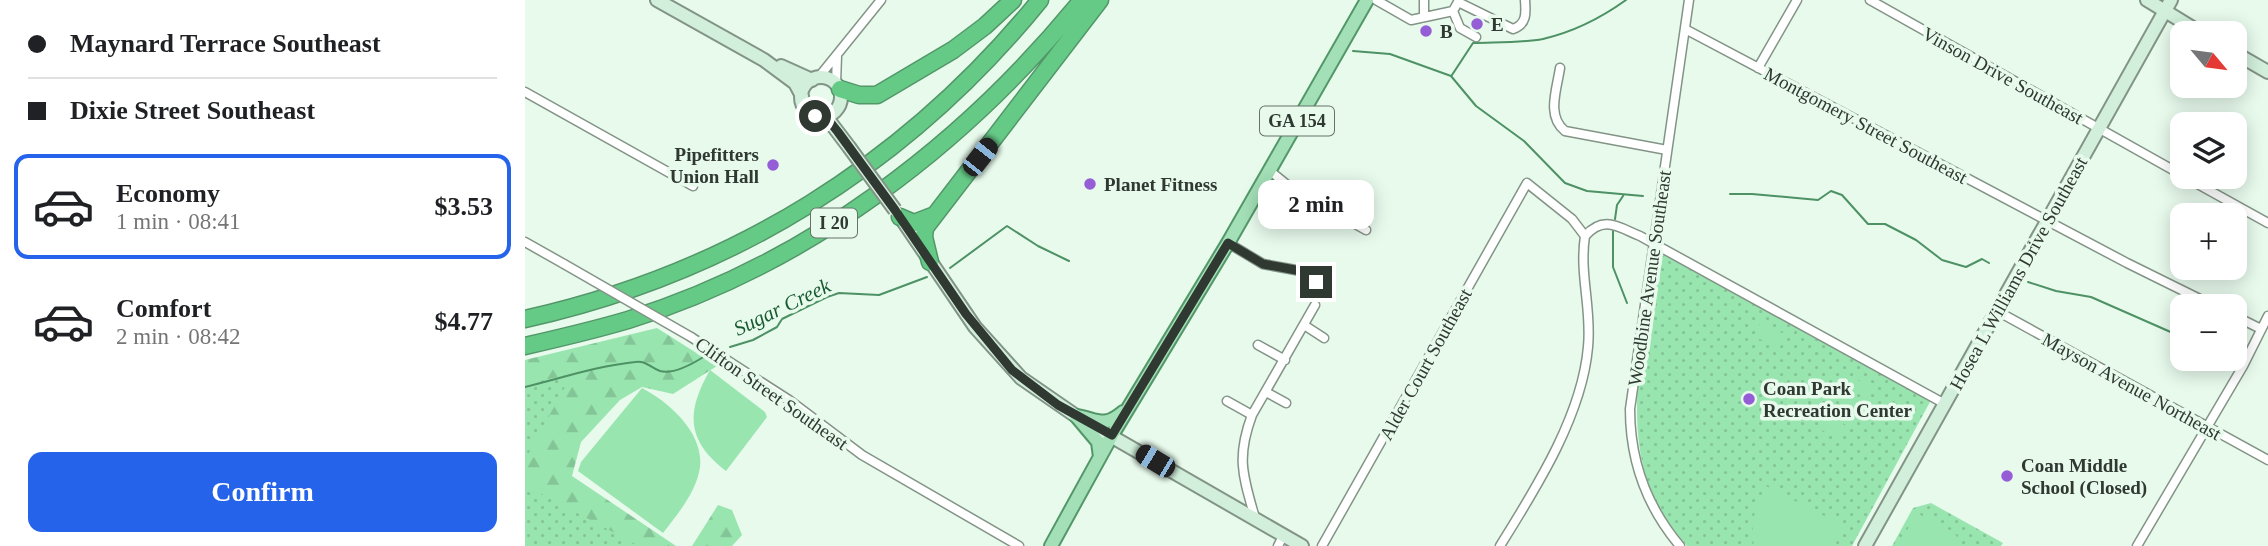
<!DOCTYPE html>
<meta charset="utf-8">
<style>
:root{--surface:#fff;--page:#f2f2f2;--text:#202124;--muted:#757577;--line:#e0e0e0;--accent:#2563eb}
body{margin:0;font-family:"Times New Roman",serif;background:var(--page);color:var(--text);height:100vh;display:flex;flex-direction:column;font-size:26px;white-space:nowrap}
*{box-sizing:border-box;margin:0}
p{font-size:23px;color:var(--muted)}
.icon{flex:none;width:38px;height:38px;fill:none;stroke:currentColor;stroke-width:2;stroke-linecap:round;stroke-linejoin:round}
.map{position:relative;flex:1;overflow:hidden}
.side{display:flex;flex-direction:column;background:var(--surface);width:525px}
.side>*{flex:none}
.guide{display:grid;align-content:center;height:154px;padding:0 28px;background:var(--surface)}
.needle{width:46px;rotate:119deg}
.controls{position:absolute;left:1645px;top:21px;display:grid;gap:14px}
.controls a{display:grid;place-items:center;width:77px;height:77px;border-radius:14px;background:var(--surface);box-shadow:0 4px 18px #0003;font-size:35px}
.end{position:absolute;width:32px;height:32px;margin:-16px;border:9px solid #303832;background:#fff;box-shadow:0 0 0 4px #fff}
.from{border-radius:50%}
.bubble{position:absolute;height:49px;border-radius:14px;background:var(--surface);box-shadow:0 4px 18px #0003;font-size:23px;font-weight:800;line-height:49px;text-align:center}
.car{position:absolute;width:21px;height:42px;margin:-21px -10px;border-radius:9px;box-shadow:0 0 5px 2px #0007;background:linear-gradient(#222 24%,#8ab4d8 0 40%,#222 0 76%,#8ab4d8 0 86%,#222 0)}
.guide b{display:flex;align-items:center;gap:24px;height:66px;font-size:26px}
.guide b+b{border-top:2px solid var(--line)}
.guide i{width:18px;height:18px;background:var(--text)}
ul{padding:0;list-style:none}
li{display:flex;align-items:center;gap:21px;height:105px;margin:0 14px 10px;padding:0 14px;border:4px solid transparent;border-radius:14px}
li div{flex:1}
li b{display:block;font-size:26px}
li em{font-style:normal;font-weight:800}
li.selected{border-color:var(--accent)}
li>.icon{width:63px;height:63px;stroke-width:1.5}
.cta{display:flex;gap:14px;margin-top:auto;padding:14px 28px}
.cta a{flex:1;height:80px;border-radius:14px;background:var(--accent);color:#fff;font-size:28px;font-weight:800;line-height:80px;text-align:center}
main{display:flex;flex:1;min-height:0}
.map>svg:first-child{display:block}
.forest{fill:url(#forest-firs)}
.park{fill:url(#park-dots)}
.pitch{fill:#99e5af}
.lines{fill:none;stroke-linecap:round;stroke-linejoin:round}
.stream{stroke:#4d9164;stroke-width:2}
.street-casing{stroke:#839487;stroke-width:11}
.secondary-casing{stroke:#839487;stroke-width:16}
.primary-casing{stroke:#539769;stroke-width:16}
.highway-casing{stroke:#539769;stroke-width:19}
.street{stroke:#fff;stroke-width:8}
.secondary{stroke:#d1efdb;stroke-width:12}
.primary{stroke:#a3dfb7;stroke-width:12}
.highway{stroke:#66ca87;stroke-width:16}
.street-bridge-casing{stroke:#839487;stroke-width:11;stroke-linecap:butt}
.secondary-bridge-casing{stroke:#839487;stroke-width:16;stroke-linecap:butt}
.street-bridge{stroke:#fff;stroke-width:8}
.secondary-bridge{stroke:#d1efdb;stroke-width:12}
.route{stroke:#303832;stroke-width:9}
.poi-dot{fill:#955ed6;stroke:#e7faec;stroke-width:2.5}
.labels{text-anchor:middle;stroke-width:7;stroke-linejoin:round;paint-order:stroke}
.shield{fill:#e7faec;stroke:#67726a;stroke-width:2}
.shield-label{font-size:18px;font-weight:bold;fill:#303832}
.poi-label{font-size:19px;font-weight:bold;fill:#303832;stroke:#e7faec;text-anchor:start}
.street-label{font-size:19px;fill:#303832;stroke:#e7faec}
.water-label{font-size:21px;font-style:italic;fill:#185b33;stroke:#e7faec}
</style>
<main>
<section class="side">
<div class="guide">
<b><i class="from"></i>Maynard Terrace Southeast</b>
<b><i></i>Dixie Street Southeast</b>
</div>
<ul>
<li class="selected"><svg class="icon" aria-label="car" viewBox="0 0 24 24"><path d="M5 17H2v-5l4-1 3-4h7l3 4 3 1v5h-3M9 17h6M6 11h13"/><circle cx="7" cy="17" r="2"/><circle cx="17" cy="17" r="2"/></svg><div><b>Economy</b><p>1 min · 08:41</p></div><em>$3.53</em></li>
<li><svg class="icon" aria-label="car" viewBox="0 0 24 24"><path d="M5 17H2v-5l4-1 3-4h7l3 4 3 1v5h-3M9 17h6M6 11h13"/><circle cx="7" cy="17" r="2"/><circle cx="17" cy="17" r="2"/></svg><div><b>Comfort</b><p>2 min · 08:42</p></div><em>$4.77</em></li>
</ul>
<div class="cta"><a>Confirm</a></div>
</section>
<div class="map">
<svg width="1743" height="546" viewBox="0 0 1743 546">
<defs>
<pattern id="forest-firs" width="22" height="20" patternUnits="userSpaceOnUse" patternTransform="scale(1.75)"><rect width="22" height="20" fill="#99e5af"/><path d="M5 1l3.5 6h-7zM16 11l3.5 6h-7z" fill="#84c597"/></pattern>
<pattern id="park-dots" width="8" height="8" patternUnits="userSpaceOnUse" patternTransform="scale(1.75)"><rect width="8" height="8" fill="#99e5af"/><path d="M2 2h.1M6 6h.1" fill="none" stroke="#84c597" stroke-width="1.8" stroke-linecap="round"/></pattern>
</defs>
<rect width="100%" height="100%" fill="#e7faec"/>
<path class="forest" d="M132 328 192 366 148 394 117 387 95 400 56 442 47 476 151 546H43L0 529V360Z
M193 505 207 510 217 535 207 546H167Z"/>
<path class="park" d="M1140 255 1406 400 1327 546H1162C1145 526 1128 503 1121 477 1100 406 1121 328 1132 257Z
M47 374 0 460V384Z
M0 485 114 546H0Z
M1406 503 1478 543 1476 546H1367L1388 508Z"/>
<path class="pitch" d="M1236 322 1261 335 1254 349 1229 336Z
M185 370 240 412 242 417 201 471C161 440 161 412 185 370Z
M1322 374 1345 387 1339 397 1317 385Z
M117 388C144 402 179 433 175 467 172 491 152 515 138 533L53 471 56 462Z
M1314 389 1337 401 1331 411 1309 399Z
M1307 403 1329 415 1323 426 1301 413Z
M1299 418 1321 430 1315 440 1293 428Z
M1241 486 1313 523 1317 533 1309 546H1229C1225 523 1230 506 1241 486Z
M1392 513 1432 536 1427 546H1373Z"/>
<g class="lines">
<path class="stream" d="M828 51 865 54 926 76 951 106 999 141 1040 183 1062 191 1118 196
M927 75 948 43C970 42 996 43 1018 39 1048 32 1076 18 1101 0
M1205 194H1227L1293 200 1306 191 1317 195 1343 224H1360L1391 240 1417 260 1441 267 1457 259 1464 263
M1090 219 1092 205 1098 196
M1088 231V267L1102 303
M425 268 482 226 513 246 544 261
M1503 282 1531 291 1566 297 1657 337
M205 347 228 340 252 327 257 319 302 297 314 293 354 295 402 277
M1694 359 1699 362
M0 387C37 378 72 366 110 362 121 360 126 368 135 371 149 375 169 363 180 356"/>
<g class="street-casing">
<path id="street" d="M851 0 886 20 928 11 933 2 988 29C1002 24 1001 13 1000 0
M899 0V17
M1345 0 1657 175
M928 11 935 28 951 37
M1160 29 1602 263 1689 306
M1035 68C1032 89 1021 116 1040 131L1142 150
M1233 68 1272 0
M293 78 356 0
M311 84 312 55
M0 92 168 186
M744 170 766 188 841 230
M1660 177 1743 223
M1060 236C1079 215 1093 227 1115 236L1420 404
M0 242 39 264
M703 243 738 264 776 271 791 282
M1472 311 1743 460
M1710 316 1736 329
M779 325 799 338
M166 337 264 400 337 455 494 546
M733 345 760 360
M741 392 761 403
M702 401 727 415
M730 518C718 476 711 458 727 415L790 305
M753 546 758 536
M797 546 1002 183 1047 219 1060 236C1054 274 1067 309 1063 347 1057 416 1011 488 975 546
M1155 546C1122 507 1105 460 1105 409L1164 0
M1612 546 1718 366 1743 316"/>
</g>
<g class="secondary-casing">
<path id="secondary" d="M132 0 239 60 270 83 277 96
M1622 0 1676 33
M1710 53 1743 72
M256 66 287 80
M276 97a20 20 0 1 1 40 0a20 20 0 1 1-40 0Z
M296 117 305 122 324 147
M374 215 450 327 496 378 551 416 777 546
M1340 546 1646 0"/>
</g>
<g class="primary-casing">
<path id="primary" d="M551 416C572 419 578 429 598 412
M552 417 573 442 575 457
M526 546 587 435 703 243 842 0"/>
</g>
<g class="highway-casing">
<path id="highway" d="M315 89 334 95H352L428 50 460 26 488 0
M375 217 389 223 407 216
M405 262 399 237 400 228 575 0
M0 319C207 273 382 164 515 0
M0 346C35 338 69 330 103 320 283 264 439 145 557 0"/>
</g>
<use href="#street" class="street"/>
<use href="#secondary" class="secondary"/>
<use href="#primary" class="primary"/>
<use href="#highway" class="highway"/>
<g class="street-bridge-casing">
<path id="street-bridge" d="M39 264 166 337"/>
</g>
<g class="secondary-bridge-casing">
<path id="secondary-bridge" d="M324 147 370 210"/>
</g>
<use href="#street-bridge" class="street-bridge"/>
<use href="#secondary-bridge" class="secondary-bridge"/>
</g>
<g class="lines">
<path class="route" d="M290 116 305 122 313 132 370 210 441 314 487 370 533 405 587 435 703 243 738 264 776 271 791 282"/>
</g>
<g class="poi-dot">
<circle cx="952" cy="24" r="7"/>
<circle cx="901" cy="31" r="7"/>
<circle cx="248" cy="165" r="7"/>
<circle cx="565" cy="184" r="7"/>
<circle cx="1224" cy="399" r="7"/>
<circle cx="1482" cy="476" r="7"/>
</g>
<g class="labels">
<g class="shield">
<rect x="735" y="106.5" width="74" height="29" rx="5"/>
<rect x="286" y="208.5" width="46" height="29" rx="5"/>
</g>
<g class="shield-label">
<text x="772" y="127">GA 154</text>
<text x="309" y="229">I 20</text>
</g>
<g class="poi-label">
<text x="966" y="31">E</text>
<text x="915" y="38">B</text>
<text x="234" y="161" text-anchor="end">Pipefitters<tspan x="234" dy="22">Union Hall</tspan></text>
<text x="579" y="191">Planet Fitness</text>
<text x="1238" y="395">Coan Park<tspan x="1238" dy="22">Recreation Center</tspan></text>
<text x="1496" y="472">Coan Middle<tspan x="1496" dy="22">School (Closed)</tspan></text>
</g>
<g class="street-label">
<text transform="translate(1478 75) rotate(29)" y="7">Vinson Drive Southeast</text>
<text transform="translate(1341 125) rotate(28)" y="7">Montgomery Street Southeast</text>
<text transform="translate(1493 273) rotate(-61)" y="7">Hosea L Williams Drive Southeast</text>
<text transform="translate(1124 278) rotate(-82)" y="7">Woodbine Avenue Southeast</text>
<text transform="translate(900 364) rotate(-61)" y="7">Alder Court Southeast</text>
<text transform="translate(1607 386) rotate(29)" y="7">Mayson Avenue Northeast</text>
<text transform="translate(247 393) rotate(35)" y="7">Clifton Street Southeast</text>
</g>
<g class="water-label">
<text transform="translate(257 307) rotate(-26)" y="7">Sugar Creek</text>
</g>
</g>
</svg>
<div class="controls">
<a><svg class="needle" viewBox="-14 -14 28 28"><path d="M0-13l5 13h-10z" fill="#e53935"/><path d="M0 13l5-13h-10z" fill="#757577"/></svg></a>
<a><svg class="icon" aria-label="layers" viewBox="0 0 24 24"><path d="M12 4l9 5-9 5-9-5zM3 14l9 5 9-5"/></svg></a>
<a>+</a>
<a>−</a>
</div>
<i class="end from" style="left:290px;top:116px"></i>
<i class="end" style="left:791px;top:282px"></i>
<div class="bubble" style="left:733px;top:180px;width:116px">2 min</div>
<i class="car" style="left:455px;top:157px;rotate:38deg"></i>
<i class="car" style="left:630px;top:461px;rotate:301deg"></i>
</div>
</main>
